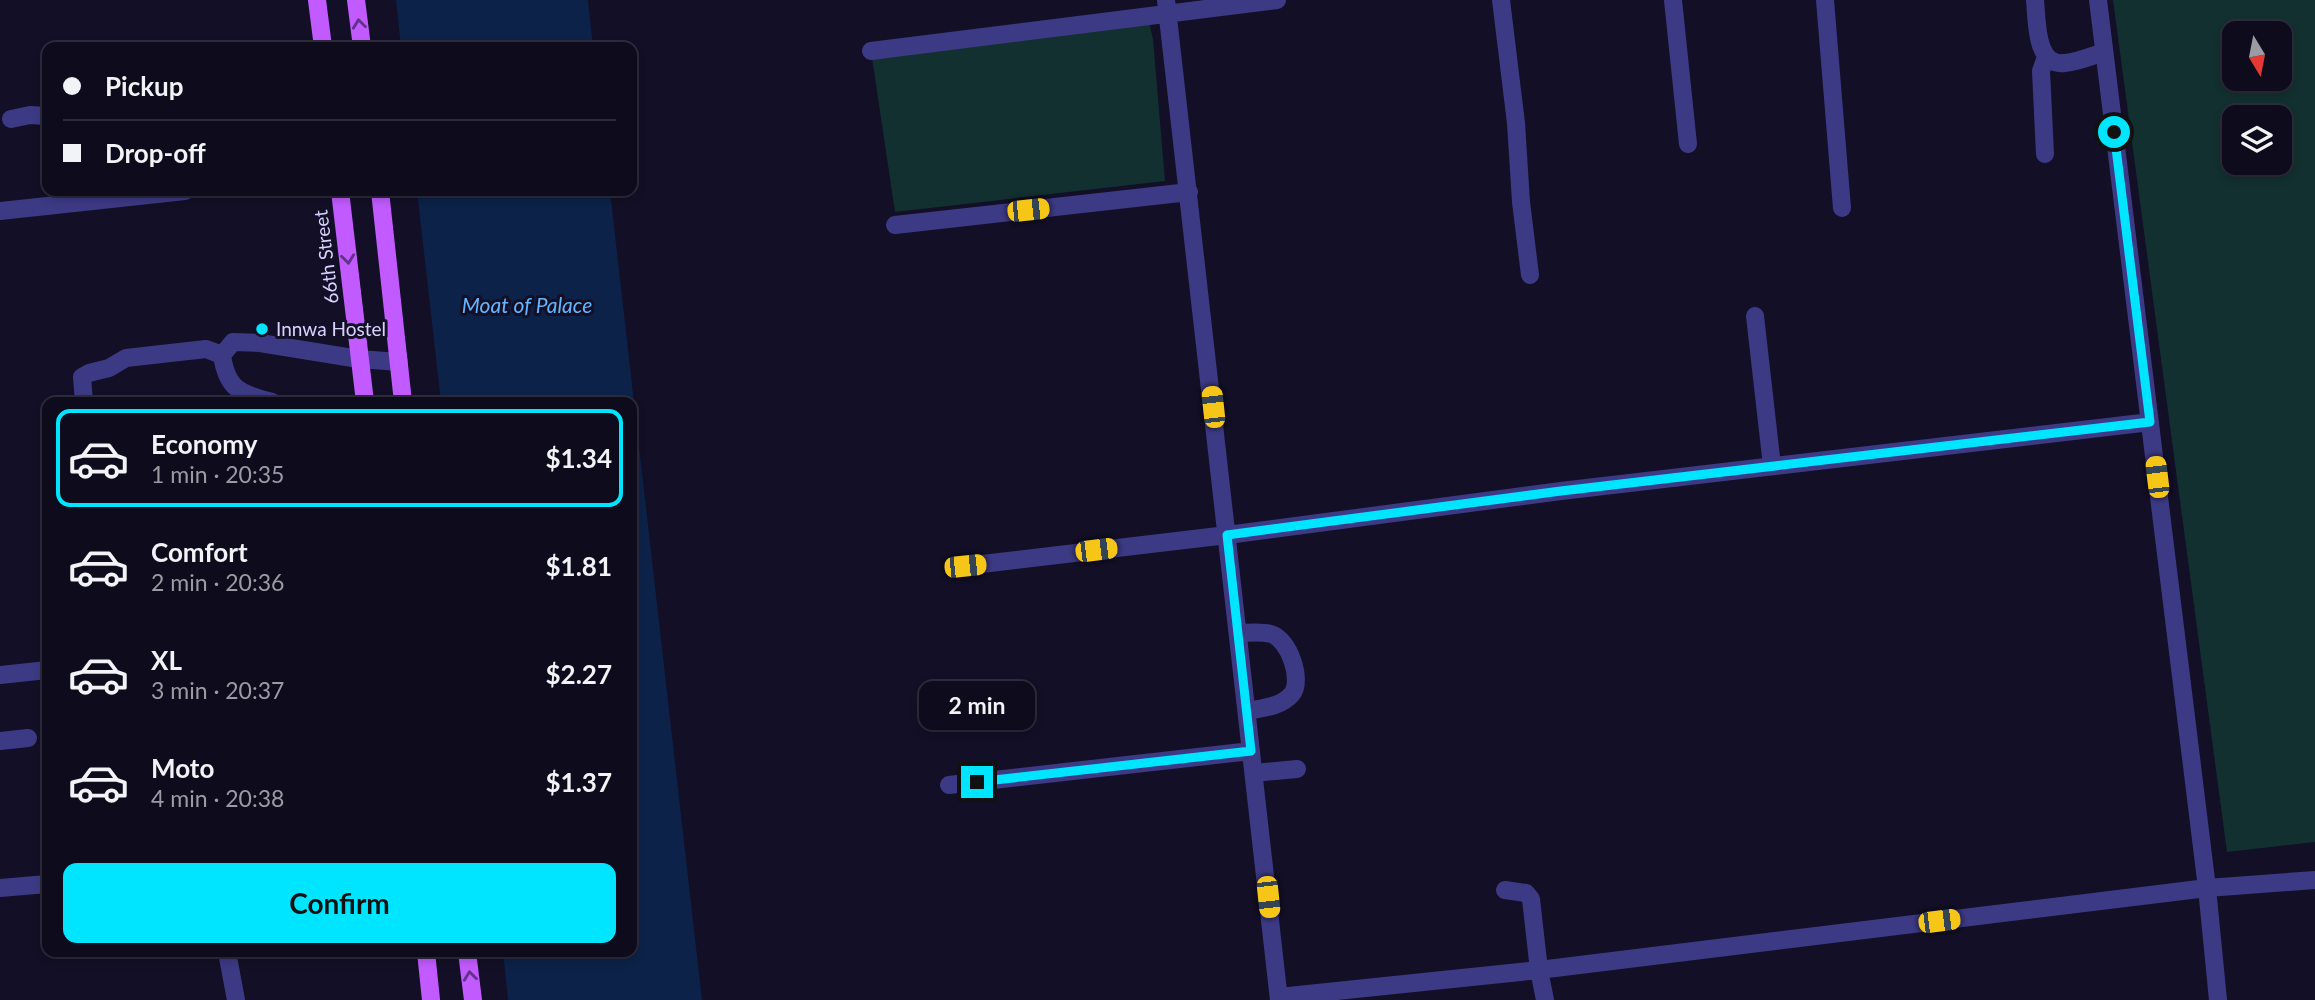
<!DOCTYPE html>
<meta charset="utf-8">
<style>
:root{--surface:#0e0b1c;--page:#171425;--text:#f1f3f6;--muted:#9b9ba3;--line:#2e2b3b;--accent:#00e5ff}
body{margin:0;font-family:Lato,sans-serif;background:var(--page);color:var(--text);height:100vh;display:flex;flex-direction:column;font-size:26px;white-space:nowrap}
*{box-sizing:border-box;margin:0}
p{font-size:23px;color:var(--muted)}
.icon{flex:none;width:38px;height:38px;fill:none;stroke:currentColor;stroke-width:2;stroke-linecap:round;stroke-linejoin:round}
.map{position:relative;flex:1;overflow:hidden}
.drawer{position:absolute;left:42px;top:397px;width:595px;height:560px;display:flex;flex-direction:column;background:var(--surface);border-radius:14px;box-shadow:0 4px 10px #0003,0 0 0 2px var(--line)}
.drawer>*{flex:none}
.hud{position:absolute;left:42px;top:42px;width:595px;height:154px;border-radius:14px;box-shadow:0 4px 10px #0003,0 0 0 2px var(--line);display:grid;align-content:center;height:154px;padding:0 21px;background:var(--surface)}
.needle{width:46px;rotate:170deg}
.buttons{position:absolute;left:2222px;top:21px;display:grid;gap:14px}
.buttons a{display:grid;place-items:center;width:70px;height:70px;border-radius:14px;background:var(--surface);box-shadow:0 4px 10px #0003,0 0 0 2px var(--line);font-size:35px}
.end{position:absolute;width:32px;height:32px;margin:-16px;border:9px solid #00e5ff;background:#111;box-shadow:0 0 0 4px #111}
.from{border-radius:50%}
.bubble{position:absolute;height:49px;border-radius:14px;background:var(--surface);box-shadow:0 4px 10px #0003,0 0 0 2px var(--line);font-size:23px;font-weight:700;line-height:49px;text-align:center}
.car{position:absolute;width:21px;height:42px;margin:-21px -10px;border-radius:9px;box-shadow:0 0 5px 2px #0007;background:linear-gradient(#f5c518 24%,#345 0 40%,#f5c518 0 76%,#345 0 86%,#f5c518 0)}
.hud b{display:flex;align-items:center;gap:24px;height:66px;font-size:26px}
.hud b+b{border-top:2px solid var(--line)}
.hud i{width:18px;height:18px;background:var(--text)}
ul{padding:12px 0 0;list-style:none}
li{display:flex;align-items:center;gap:21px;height:98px;margin:0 14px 10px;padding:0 7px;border:4px solid transparent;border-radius:14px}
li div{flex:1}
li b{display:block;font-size:26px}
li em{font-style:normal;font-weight:700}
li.selected{border-color:var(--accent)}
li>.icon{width:63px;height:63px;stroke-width:1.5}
.primary-button{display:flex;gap:14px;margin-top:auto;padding:14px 21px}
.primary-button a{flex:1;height:80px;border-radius:14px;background:var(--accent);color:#111;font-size:28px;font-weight:700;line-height:80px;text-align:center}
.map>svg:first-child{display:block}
.green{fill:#12302f;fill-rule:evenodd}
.water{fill:#0c2248}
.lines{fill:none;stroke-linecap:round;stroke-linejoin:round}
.minor{stroke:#3d3a85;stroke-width:18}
.major{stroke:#c25bff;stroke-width:18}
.oneway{stroke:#623188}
.route{stroke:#00e5ff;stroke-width:9}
.poi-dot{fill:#00e5ff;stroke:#130f26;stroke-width:2.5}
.labels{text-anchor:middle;stroke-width:6;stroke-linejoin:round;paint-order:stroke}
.street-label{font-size:19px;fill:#d9d4ff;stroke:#130f26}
.poi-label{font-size:19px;fill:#d9d4ff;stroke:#130f26;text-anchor:start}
.water-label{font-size:21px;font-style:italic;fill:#62b6ff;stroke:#130f26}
</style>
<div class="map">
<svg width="2315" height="1000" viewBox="0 0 2315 1000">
<rect width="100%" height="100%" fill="#130f26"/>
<path class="green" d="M2113 0H2315V842L2227 852ZM2235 33H2280V79H2235ZM2235 117H2280V163H2235Z
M1148 17 1153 39 1165 181 895 212 871 51Z"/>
<path class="water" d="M396 0H588L593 47H401Z
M417 191H610L702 1000H508L503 952H632V402H441Z"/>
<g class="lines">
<path class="minor" d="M1166 0 1279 1000
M1501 0 1516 123 1521 202 1530 275
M1673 0 1688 144
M1825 0 1842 208
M2035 0C2037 20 2035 67 2065 63 2078 62 2092 56 2104 52
M2098 0 2207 888 2218 1000
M871 51 1277 0
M11 119 30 115 47 116
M2045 154 2041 71 2046 57
M0 211 185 191
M895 225 1189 192
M1755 316 1772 466
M84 402 82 377 89 373 109 368 126 358 206 349 222 355
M272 402C240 393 227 390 222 355L233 342 260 343 359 359 399 362
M965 566 1227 535 1561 491 2150 422
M1238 633C1248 633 1261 631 1271 634 1289 639 1303 680 1292 694 1281 707 1262 708 1247 711
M0 675 47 670
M0 741 28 738
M1254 773 1297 769
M949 785 1251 751
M0 888 47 884
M1505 890 1526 893 1531 899 1539 970 1545 1000
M227 952 236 1000
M1279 997 1539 970 2207 888 2315 880"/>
<path class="major" d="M317 0 323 47
M356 0 362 47
M340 191 365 402
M380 191 403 402
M426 952 431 1000
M467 952 473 1000"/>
</g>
<defs><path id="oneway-chevron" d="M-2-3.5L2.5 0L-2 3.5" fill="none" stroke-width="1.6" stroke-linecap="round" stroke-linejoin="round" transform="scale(1.75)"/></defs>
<g class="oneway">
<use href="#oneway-chevron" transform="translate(359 24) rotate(-97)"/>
<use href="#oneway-chevron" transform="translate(348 259) rotate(83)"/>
<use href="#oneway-chevron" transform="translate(470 976) rotate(-97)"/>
</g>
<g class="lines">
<path class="route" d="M977 782 1251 751 1227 535 1561 491 2150 422 2114 132"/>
</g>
<circle class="poi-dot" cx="262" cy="329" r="7"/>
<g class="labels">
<g class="street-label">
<text transform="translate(326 257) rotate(-97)" y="7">66th Street</text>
</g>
<g class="poi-label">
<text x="276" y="336">Innwa Hostel</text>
</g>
<g class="water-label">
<text x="527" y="313">Moat of Palace</text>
</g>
</g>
</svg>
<div class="buttons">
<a><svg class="needle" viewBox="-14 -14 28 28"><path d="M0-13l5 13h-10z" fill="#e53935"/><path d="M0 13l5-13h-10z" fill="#9b9ba3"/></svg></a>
<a><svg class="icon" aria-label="layers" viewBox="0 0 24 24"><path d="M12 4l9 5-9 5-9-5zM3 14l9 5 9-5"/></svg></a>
</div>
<i class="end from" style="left:2114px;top:132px"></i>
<i class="end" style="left:977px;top:782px"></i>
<div class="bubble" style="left:919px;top:681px;width:116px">2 min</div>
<i class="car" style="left:1028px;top:210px;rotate:84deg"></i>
<i class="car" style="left:1213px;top:407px;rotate:354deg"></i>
<i class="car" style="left:2157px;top:477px;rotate:353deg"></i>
<i class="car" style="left:1096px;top:550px;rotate:83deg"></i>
<i class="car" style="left:965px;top:566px;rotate:84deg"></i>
<i class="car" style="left:1268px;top:897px;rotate:174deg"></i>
<i class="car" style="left:1939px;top:921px;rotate:83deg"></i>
<div class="hud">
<b><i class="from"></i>Pickup</b>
<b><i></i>Drop-off</b>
</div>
<section class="drawer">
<ul>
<li class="selected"><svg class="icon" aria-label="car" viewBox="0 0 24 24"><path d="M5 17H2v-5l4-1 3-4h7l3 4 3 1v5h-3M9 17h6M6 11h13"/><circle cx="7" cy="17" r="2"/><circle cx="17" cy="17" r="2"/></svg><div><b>Economy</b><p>1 min · 20:35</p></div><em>$1.34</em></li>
<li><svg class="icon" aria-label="car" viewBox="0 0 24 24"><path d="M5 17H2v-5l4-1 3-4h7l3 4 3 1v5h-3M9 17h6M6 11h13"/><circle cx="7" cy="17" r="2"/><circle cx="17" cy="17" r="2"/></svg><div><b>Comfort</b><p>2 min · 20:36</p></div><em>$1.81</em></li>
<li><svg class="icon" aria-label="car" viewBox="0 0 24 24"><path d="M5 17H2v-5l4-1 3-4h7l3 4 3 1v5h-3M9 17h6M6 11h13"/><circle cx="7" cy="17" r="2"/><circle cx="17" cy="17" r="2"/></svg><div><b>XL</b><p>3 min · 20:37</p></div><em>$2.27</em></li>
<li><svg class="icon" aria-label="car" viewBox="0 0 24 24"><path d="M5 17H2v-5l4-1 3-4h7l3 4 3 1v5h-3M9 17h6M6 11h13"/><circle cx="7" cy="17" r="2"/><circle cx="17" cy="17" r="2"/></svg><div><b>Moto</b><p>4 min · 20:38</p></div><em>$1.37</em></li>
</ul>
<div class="primary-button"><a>Confirm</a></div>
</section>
</div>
